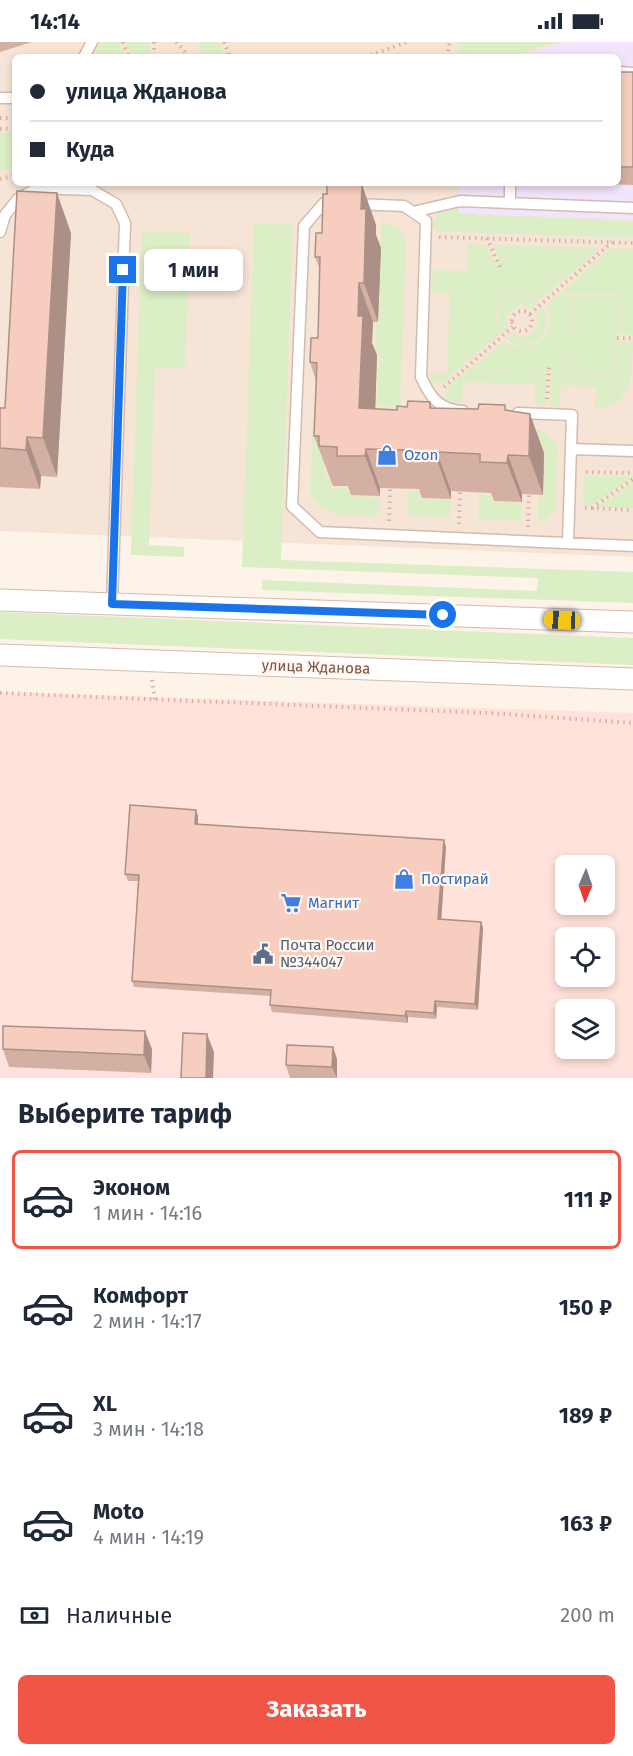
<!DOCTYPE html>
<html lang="ru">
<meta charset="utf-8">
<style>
:root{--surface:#fff;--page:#f6f6f7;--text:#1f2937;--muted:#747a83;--line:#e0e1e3;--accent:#f05545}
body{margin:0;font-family:"Fira Sans",sans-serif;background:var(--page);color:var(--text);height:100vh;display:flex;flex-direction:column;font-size:22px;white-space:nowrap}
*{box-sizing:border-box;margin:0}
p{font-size:20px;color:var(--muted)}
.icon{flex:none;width:33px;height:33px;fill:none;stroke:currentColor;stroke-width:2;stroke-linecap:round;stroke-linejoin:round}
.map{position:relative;height:1036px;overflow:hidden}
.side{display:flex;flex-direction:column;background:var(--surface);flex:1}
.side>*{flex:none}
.top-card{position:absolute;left:12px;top:12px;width:609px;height:132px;border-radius:9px;box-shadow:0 3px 9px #0003;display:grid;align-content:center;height:132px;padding:0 18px;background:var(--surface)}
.needle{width:39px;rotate:182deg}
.fabs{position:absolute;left:555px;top:813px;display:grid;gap:12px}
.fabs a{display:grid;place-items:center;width:60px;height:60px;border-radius:9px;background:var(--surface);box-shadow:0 3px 9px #0003;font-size:30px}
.end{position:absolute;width:27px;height:27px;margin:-14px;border:8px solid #1a73e8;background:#fff;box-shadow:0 0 0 3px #fff}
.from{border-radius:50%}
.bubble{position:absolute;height:42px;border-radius:9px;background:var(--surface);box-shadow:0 3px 9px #0003;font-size:20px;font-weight:700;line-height:42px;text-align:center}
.car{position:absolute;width:18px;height:36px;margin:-18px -9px;border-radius:8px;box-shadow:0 0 4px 2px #0007;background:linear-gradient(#f5c518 24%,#345 0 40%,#f5c518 0 76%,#345 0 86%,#f5c518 0)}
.top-card b{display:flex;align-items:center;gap:21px;height:57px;font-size:22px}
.top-card b+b{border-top:2px solid var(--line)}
.top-card i{width:15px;height:15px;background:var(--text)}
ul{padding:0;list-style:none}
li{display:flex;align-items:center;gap:18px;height:99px;margin:0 12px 9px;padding:0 6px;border:3px solid transparent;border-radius:9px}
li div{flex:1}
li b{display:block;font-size:22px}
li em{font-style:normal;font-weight:700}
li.on{border-color:var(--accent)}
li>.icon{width:54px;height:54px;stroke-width:1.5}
h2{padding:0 18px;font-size:27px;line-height:72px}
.pay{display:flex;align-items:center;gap:15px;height:66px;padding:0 18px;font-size:22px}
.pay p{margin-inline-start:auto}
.button{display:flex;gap:12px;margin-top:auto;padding:12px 18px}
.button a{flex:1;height:69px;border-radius:9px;background:var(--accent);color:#fff;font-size:24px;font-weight:700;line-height:69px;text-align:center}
.status{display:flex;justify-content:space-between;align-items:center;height:42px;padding:0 30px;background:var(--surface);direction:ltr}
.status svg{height:16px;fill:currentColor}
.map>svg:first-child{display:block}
.residential{fill:#f6e4d6;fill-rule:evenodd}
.commercial{fill:#ffe2dc;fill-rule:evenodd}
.education{fill:#f0e5fb}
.green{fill:#dbeec5}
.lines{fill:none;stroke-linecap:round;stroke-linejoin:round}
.service-casing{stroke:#d4bbaf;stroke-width:13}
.minor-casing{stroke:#d4bbaf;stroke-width:23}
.path{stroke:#dcafa0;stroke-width:4;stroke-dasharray:1.5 4.5;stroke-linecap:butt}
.service{stroke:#fff;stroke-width:10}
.minor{stroke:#fff;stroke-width:21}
.wall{fill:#d4b0a3}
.shaded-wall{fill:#ac9085}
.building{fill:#f6cdbe;stroke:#ac9085;stroke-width:1.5}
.route{stroke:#1a73e8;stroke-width:8}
.labels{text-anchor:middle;stroke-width:4.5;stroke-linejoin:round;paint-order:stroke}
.shop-label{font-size:15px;fill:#366cbe;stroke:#fff7f0;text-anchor:start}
.street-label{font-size:15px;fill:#7b5549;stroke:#fff7f0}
.service-label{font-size:15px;fill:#4e5e75;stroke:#fff7f0;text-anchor:start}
</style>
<div class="status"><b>14:14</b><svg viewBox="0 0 49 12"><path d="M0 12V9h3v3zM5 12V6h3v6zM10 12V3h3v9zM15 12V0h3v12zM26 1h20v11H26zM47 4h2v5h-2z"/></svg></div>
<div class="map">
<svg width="633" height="1036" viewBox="0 0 633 1036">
<rect width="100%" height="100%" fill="#fef3e9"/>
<path class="residential" d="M0 0H633V515L0 489ZM15 15H618V141H15Z"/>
<path class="commercial" d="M0 650 633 671V1036H0ZM566 824H604V862H566ZM566 896H604V934H566ZM566 968H604V1006H566Z"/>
<path class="education" d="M563 0H633V178L459 171 460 141H618V15H514Z"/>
<path class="green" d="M100 0H120L125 15H107L95 11Z
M127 0H150V15H133Z
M199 0H219L223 10 202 15Z
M460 0H556L507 15H460Z
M15 90V125L0 130V91Z
M458 164 459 172 633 179V196L436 189 432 184 438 172Z
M381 178 399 186 406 199 400 365 377 364 379 312 375 311 376 282 380 281 381 251H377L378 232H382Z
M254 181 293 183 281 518 633 530V561L262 548V538L537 549 538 536 242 525Z
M142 189 190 191 185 325H155L149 503 184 505V515L131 513Z
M468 202 486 203 495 221 527 210 500 217 493 203 599 206 574 229V210L552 209 574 211 573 229 540 258 523 253 506 258 496 273 499 292 472 315 462 303 471 316 443 341 431 340 429 331 447 332 450 252 432 250 433 228 467 229Z
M611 206 633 207V293L618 292 620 253 560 251Z
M559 252 573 253 570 331 496 328 485 325 495 329 546 331 545 364H535V342L463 340 462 361 446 358V347L478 320 483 324 479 320 504 299C530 315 561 294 546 264Z
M574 253 618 255 616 333 571 331Z
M523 254 539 260 531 266 524 263C512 265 503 272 508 285L501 292C492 272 503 256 523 254Z
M543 265C550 278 547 288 538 299L521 304 505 297 512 291 521 295C534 293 541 284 536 271Z
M618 299 633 300C632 329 633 367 595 366L596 345 561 343 560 365 550 364 551 331 617 334Z
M313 378H322L325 435 332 436V446H350V454L380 456 379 473C353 473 325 478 310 452Z
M441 384 538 387 552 396 557 405 555 468 546 479H538V456L544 455 545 409Z
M584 433 633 434V435L591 464H583Z
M633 440V466L598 465Z
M408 449 420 450V457L451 458 450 475 407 474Z
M479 452 491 453V460L522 461 521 478 478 477Z
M0 570 633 596V623L0 597Z"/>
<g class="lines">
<g class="service-casing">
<path id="service" d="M84 15 92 0
M618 30 633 31
M0 56H15
M510 161V141
M334 162 324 161 304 184 292 464 320 490 633 504
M355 162 404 164 426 179 421 335C430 355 439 368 463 369
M413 170 460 159 633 166
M0 190 5 173 18 157 38 146 92 148 116 162 125 181 112 562
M518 371 572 373 568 501
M571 407 633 409"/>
</g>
<g class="minor-casing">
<path id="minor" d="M0 558 633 580
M0 613 633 637"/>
</g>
<path class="path" d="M123 0 129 15
M154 0V15
M176 0 190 15
M224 0 230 15
M221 15 229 12
M365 15 408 0
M447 15 450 0
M0 76H15
M0 87 15 86
M0 137 15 133
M439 195 633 201
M487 196 501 227
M512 279a10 10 0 1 1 20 0a10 10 0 1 1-20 0Z
M530 272 612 200
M617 296H633
M444 345 514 284
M547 357 549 325
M586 430 633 431
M585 466 633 468
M592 466 633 437
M389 479 390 446
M459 482 460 450
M528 485 529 453
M152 638 155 658
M0 651 490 671 633 681"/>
<use href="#service" class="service"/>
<use href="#minor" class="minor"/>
</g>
<path class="wall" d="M0 0H32L0 10Z
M618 30H633V143L572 141H618Z
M362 143 376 183V193L381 206 378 280H373L372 301 377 313 375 367 397 368 430 360 432 366 507 368 530 372 544 411 543 453 522 452V460L494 459 491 451 451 449V457L422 456 419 447 380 446V454L351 453 348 444H333L314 394 316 339 310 320 318 296 320 228 315 215 322 191 327 152Z
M71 191 57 435 41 434 40 447 0 445V366H5Z
M198 774V782L446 805 441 877 481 880 483 886 478 968 437 965 436 977 408 975V981L272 970 270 963 271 954 134 945 132 939 138 839H128L125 832Z
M3 1007H152L151 1031 9 1025Z
M337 1017V1036H290L286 1023Z"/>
<path class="shaded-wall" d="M362 143 376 183V193L381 206 378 280 364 241 361 167Z
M57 151 71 191 57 435 43 396Z
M359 241 373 280 372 301 377 313 374 406 359 366 358 274Z
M530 372 544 411 543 453 529 414Z
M27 395 41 434 40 447 26 408Z
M366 407 380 446V454L365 414Z
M437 410 451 449V457L437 418Z
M508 413 522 452V460L507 421Z
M196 768 198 774V788L195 782Z
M444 798 446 805 441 883 438 877Z
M481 880 483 886 478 968 475 962Z
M435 959 437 965 436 977 434 971Z
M406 969 408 975V981L405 974Z
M145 989 152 1007 151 1031 144 1013Z
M207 992 214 1010 213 1036H206Z
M333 1005 337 1017V1036L332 1025Z"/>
<path class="building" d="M618 30H633V125H618Z
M327 142 362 143 361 167H366L364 241H359L358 274H363L359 366 397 368V364L407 365 408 359 430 360V366L478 367 479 362 505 363V368L530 372 529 414 508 413 507 421 480 420V412L437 410V418L407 417 408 408 366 407 365 414H337V405L319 404V394H314L317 321 310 320 311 296H318L320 215H315L316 191H322L323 152H327Z
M17 149 57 151 43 396 27 395 26 408 0 406V366H5Z
M130 763 196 768 195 782 444 798 438 877 481 880 475 962 435 959 434 971 406 969 405 974 270 963 271 948 132 939 139 833 125 832Z
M3 984 145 989 144 1013 3 1007Z
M183 991 207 992 206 1036H181Z
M287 1003 333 1005 332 1025 286 1023Z"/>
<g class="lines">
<path class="route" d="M123 228 112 562 443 573"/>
</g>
<defs>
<g id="shop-bare" transform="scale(1.62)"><path d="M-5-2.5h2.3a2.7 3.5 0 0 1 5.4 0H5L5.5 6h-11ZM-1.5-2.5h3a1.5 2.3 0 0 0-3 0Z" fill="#3f7fe0" stroke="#fff7f0" stroke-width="2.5" paint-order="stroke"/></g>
<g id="supermarket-bare" transform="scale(1.62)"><path d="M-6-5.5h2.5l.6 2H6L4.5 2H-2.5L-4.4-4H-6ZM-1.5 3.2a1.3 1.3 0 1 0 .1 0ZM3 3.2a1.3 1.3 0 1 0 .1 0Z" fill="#3f7fe0" stroke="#fff7f0" stroke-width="2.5" paint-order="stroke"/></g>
<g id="civic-bare" transform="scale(1.62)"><path d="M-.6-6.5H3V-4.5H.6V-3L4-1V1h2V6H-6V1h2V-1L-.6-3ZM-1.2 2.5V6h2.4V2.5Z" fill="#5c6f8a" stroke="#fff7f0" stroke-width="2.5" paint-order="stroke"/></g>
</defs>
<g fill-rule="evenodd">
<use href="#shop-bare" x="387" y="413"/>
<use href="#shop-bare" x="404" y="837"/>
<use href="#supermarket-bare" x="291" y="861"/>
<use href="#civic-bare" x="263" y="912"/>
</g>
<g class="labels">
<g class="shop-label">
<text x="404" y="418">Ozon</text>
<text x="421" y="842">Постирай</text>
<text x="308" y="866">Магнит</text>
</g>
<g class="street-label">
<text transform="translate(316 625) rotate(2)" y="5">улица Жданова</text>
</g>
<g class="service-label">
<text x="280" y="908">Почта России<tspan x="280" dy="17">№344047</tspan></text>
</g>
</g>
</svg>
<div class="fabs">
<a><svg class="needle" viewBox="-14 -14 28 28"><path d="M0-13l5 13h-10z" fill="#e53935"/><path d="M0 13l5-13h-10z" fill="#747a83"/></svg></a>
<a><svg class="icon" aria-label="locate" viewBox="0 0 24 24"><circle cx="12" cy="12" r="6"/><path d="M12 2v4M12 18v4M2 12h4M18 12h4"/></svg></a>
<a><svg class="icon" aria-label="layers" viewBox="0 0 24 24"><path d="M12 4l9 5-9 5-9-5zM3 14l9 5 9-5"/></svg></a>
</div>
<i class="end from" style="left:443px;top:573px"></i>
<i class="end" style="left:123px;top:228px"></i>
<div class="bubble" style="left:144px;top:207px;width:99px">1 мин</div>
<i class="car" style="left:562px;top:578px;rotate:272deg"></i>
<div class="top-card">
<b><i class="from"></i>улица Жданова</b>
<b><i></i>Куда</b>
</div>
</div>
<section class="side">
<h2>Выберите тариф</h2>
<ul>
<li class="on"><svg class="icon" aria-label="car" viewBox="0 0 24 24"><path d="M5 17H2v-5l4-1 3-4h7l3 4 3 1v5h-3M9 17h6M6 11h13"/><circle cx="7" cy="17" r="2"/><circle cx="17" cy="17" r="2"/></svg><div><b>Эконом</b><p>1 мин · 14:16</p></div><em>111 ₽</em></li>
<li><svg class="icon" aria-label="car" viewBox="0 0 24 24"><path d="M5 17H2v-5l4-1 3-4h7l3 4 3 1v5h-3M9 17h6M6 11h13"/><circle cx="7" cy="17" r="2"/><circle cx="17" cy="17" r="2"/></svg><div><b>Комфорт</b><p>2 мин · 14:17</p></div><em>150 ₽</em></li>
<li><svg class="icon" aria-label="car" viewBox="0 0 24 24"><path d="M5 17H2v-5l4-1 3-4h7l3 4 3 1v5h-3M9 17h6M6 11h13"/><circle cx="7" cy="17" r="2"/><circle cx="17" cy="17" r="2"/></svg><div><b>XL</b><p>3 мин · 14:18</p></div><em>189 ₽</em></li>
<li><svg class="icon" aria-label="car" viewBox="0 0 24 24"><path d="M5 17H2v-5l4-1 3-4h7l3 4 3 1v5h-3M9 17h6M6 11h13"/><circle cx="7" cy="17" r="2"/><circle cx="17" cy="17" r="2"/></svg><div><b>Moto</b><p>4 мин · 14:19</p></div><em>163 ₽</em></li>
</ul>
<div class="pay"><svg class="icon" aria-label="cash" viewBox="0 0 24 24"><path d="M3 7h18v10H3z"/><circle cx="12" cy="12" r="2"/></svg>Наличные<p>200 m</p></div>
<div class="button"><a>Заказать</a></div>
</section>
